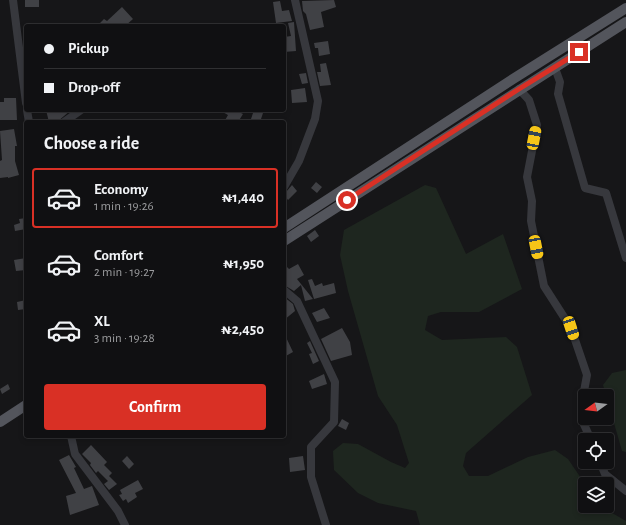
<!DOCTYPE html>
<meta charset="utf-8">
<style>
:root{--surface:#101012;--page:#1e1e20;--text:#f1f3f6;--muted:#9c9d9f;--line:#303032;--accent:#d93025}
body{margin:0;font-family:"Alegreya Sans",sans-serif;background:var(--page);color:var(--text);height:100vh;display:flex;flex-direction:column;font-size:15px;white-space:nowrap}
*{box-sizing:border-box;margin:0}
p{font-size:13px;color:var(--muted)}
.icon{flex:none;width:22px;height:22px;fill:none;stroke:currentColor;stroke-width:2;stroke-linecap:round;stroke-linejoin:round}
.map{position:relative;flex:1;overflow:hidden}
.details{position:absolute;left:24px;top:120px;width:262px;height:318px;display:flex;flex-direction:column;background:var(--surface);border-radius:4px;box-shadow:0 2px 6px #0003,0 0 0 1px var(--line)}
.details>*{flex:none}
.hud{position:absolute;left:24px;top:24px;width:262px;height:88px;border-radius:4px;box-shadow:0 2px 6px #0003,0 0 0 1px var(--line);display:grid;align-content:center;height:88px;padding:0 20px;background:var(--surface)}
.needle{width:26px;rotate:255deg}
.buttons{position:absolute;left:578px;top:389px;display:grid;gap:8px}
.buttons a{display:grid;place-items:center;width:36px;height:36px;border-radius:4px;background:var(--surface);box-shadow:0 2px 6px #0003,0 0 0 1px var(--line);font-size:20px}
.end{position:absolute;width:18px;height:18px;margin:-9px;border:5px solid #d93025;background:#fff;box-shadow:0 0 0 2px #fff}
.from{border-radius:50%}
.car{position:absolute;width:12px;height:24px;margin:-12px -6px;border-radius:5px;box-shadow:0 0 3px 1px #0007;background:linear-gradient(#f5c518 24%,#345 0 40%,#f5c518 0 76%,#345 0 86%,#f5c518 0)}
.hud b{display:flex;align-items:center;gap:14px;height:38px;font-size:15px}
.hud b+b{border-top:1px solid var(--line)}
.hud i{width:10px;height:10px;background:var(--text)}
ul{padding:0;list-style:none}
li{display:flex;align-items:center;gap:12px;height:60px;margin:0 8px 6px;padding:0 12px;border:2px solid transparent;border-radius:4px}
li div{flex:1}
li b{display:block;font-size:15px}
li em{font-style:normal;font-weight:700}
li.selected{border-color:var(--accent)}
li>.icon{width:36px;height:36px;stroke-width:1.5}
h2{padding:0 20px;font-size:18px;line-height:48px}
.cta{display:flex;gap:8px;margin-top:auto;padding:8px 20px}
.cta a{flex:1;height:46px;border-radius:4px;background:var(--accent);color:#fff;font-size:16px;font-weight:700;line-height:46px;text-align:center}
.map>svg:first-child{display:block}
.green{fill:#1e261f}
.building{fill:#404145}
.lines{fill:none;stroke-linecap:round;stroke-linejoin:round}
.minor{stroke:#37383d;stroke-width:8}
.major{stroke:#53555c;stroke-width:10}
.route{stroke:#d93025;stroke-width:5}
</style>
<div class="map">
<svg width="626" height="525" viewBox="0 0 626 525">
<rect width="100%" height="100%" fill="#161618"/>
<path class="green" d="M425 185 436 188 466 254 503 234 522 289 479 312H441L428 316 425 330 442 340 506 337 517 347 532 395 466 453 463 466 469 476H488L528 457 555 450 568 459 585 484V506H600L626 521V525H420L416 511 378 503 358 493 334 470 333 451 343 443 358 444 391 462 405 468 409 463 397 425 378 396 348 291 340 255 344 230Z
M626 370V452L622 451 603 385 612 373Z"/>
<path class="building" d="M25 0H39V7H25Z
M334 0 336 7 321 12 324 27 310 30 306 14 303 11 302 1Z
M280 1 282 11 289 10 292 21 276 23 273 2Z
M122 7 133 19 125 26H97L104 19 107 21Z
M294 22 296 51 284 52V37L291 36 288 23Z
M328 41 330 54 319 56 318 48H315L314 43Z
M326 63 331 85 320 86 317 72H321L320 64Z
M306 73 308 83 302 84 299 74Z
M305 88 307 102 292 103 291 90Z
M4 98H16L17 120H0V102H4Z
M46 110H71L57 122H49Z
M219 110H235L243 114 238 122H224L228 115Z
M254 110 263 113 260 122H250Z
M14 129 17 146H15V161L19 175 8 178V177L0 178V161L2 160 0 131Z
M316 182 322 187 317 193 311 188Z
M292 185 297 191 288 200 285 196 287 194 286 192Z
M26 218V229L15 231 14 225 20 223 19 219Z
M315 230 319 236 311 242 307 236Z
M26 258V270L16 271 14 260Z
M298 264 304 275 297 279 313 299 305 301 301 285 294 291 284 285V269L287 267 289 269Z
M312 279 315 286 322 283 323 286 334 283 336 293 314 299 308 280Z
M284 297 293 304 295 311 284 320Z
M26 300V309L18 310 17 302Z
M324 308 330 318 317 322 312 313Z
M342 328 350 342 352 355 331 361 321 339Z
M284 333 293 352 284 357Z
M310 341 319 361 313 364 309 354 312 353 307 343Z
M324 374 327 384 312 389 309 381Z
M8 384 10 389 2 394 0 389Z
M342 419 349 423 346 430 338 426Z
M91 445 107 462 104 465 112 473 109 476 117 484 109 490 104 484 108 481 98 471 96 473 90 465 91 463 82 454Z
M69 455 76 467 74 468 84 489 92 486 99 505 70 515 66 496 76 493 59 460Z
M127 456 134 464 129 469 122 461Z
M303 456 305 470 290 472 289 458Z
M138 480 143 489 135 493 137 497 128 503 126 499 123 501 119 495 122 494 120 490Z"/>
<g class="lines">
<path class="minor" d="M13 0 26 103
M555 68 560 82 558 94 585 188 606 193 626 258
M519 89 529 100 537 125 527 177 532 201 531 221 544 286 571 328 587 375 582 402V420L591 440
M27 110 29 122
M64 122 81 110
M284 187 299 161 315 119 318 101 295 0
M284 290 297 301 335 382 334 422 311 447V477L326 525
M71 436 75 454 118 511 125 525
M600 462 605 474 626 491"/>
<path class="major" d="M284 228 513 79 626 8
M284 241 626 22
M0 422 26 405"/>
</g>
<g class="lines">
<path class="route" d="M347 200 519 89 579 52"/>
</g>
</svg>
<div class="buttons">
<a><svg class="needle" viewBox="-14 -14 28 28"><path d="M0-13l5 13h-10z" fill="#e53935"/><path d="M0 13l5-13h-10z" fill="#9c9d9f"/></svg></a>
<a><svg class="icon" aria-label="locate" viewBox="0 0 24 24"><circle cx="12" cy="12" r="6"/><path d="M12 2v4M12 18v4M2 12h4M18 12h4"/></svg></a>
<a><svg class="icon" aria-label="layers" viewBox="0 0 24 24"><path d="M12 4l9 5-9 5-9-5zM3 14l9 5 9-5"/></svg></a>
</div>
<i class="end from" style="left:347px;top:200px"></i>
<i class="end" style="left:579px;top:52px"></i>
<i class="car" style="left:534px;top:138px;rotate:11deg"></i>
<i class="car" style="left:536px;top:247px;rotate:169deg"></i>
<i class="car" style="left:571px;top:328px;rotate:162deg"></i>
<div class="hud">
<b><i class="from"></i>Pickup</b>
<b><i></i>Drop-off</b>
</div>
<section class="details">
<h2>Choose a ride</h2>
<ul>
<li class="selected"><svg class="icon" aria-label="car" viewBox="0 0 24 24"><path d="M5 17H2v-5l4-1 3-4h7l3 4 3 1v5h-3M9 17h6M6 11h13"/><circle cx="7" cy="17" r="2"/><circle cx="17" cy="17" r="2"/></svg><div><b>Economy</b><p>1 min · 19:26</p></div><em>₦1,440</em></li>
<li><svg class="icon" aria-label="car" viewBox="0 0 24 24"><path d="M5 17H2v-5l4-1 3-4h7l3 4 3 1v5h-3M9 17h6M6 11h13"/><circle cx="7" cy="17" r="2"/><circle cx="17" cy="17" r="2"/></svg><div><b>Comfort</b><p>2 min · 19:27</p></div><em>₦1,950</em></li>
<li><svg class="icon" aria-label="car" viewBox="0 0 24 24"><path d="M5 17H2v-5l4-1 3-4h7l3 4 3 1v5h-3M9 17h6M6 11h13"/><circle cx="7" cy="17" r="2"/><circle cx="17" cy="17" r="2"/></svg><div><b>XL</b><p>3 min · 19:28</p></div><em>₦2,450</em></li>
</ul>
<div class="cta"><a>Confirm</a></div>
</section>
</div>
